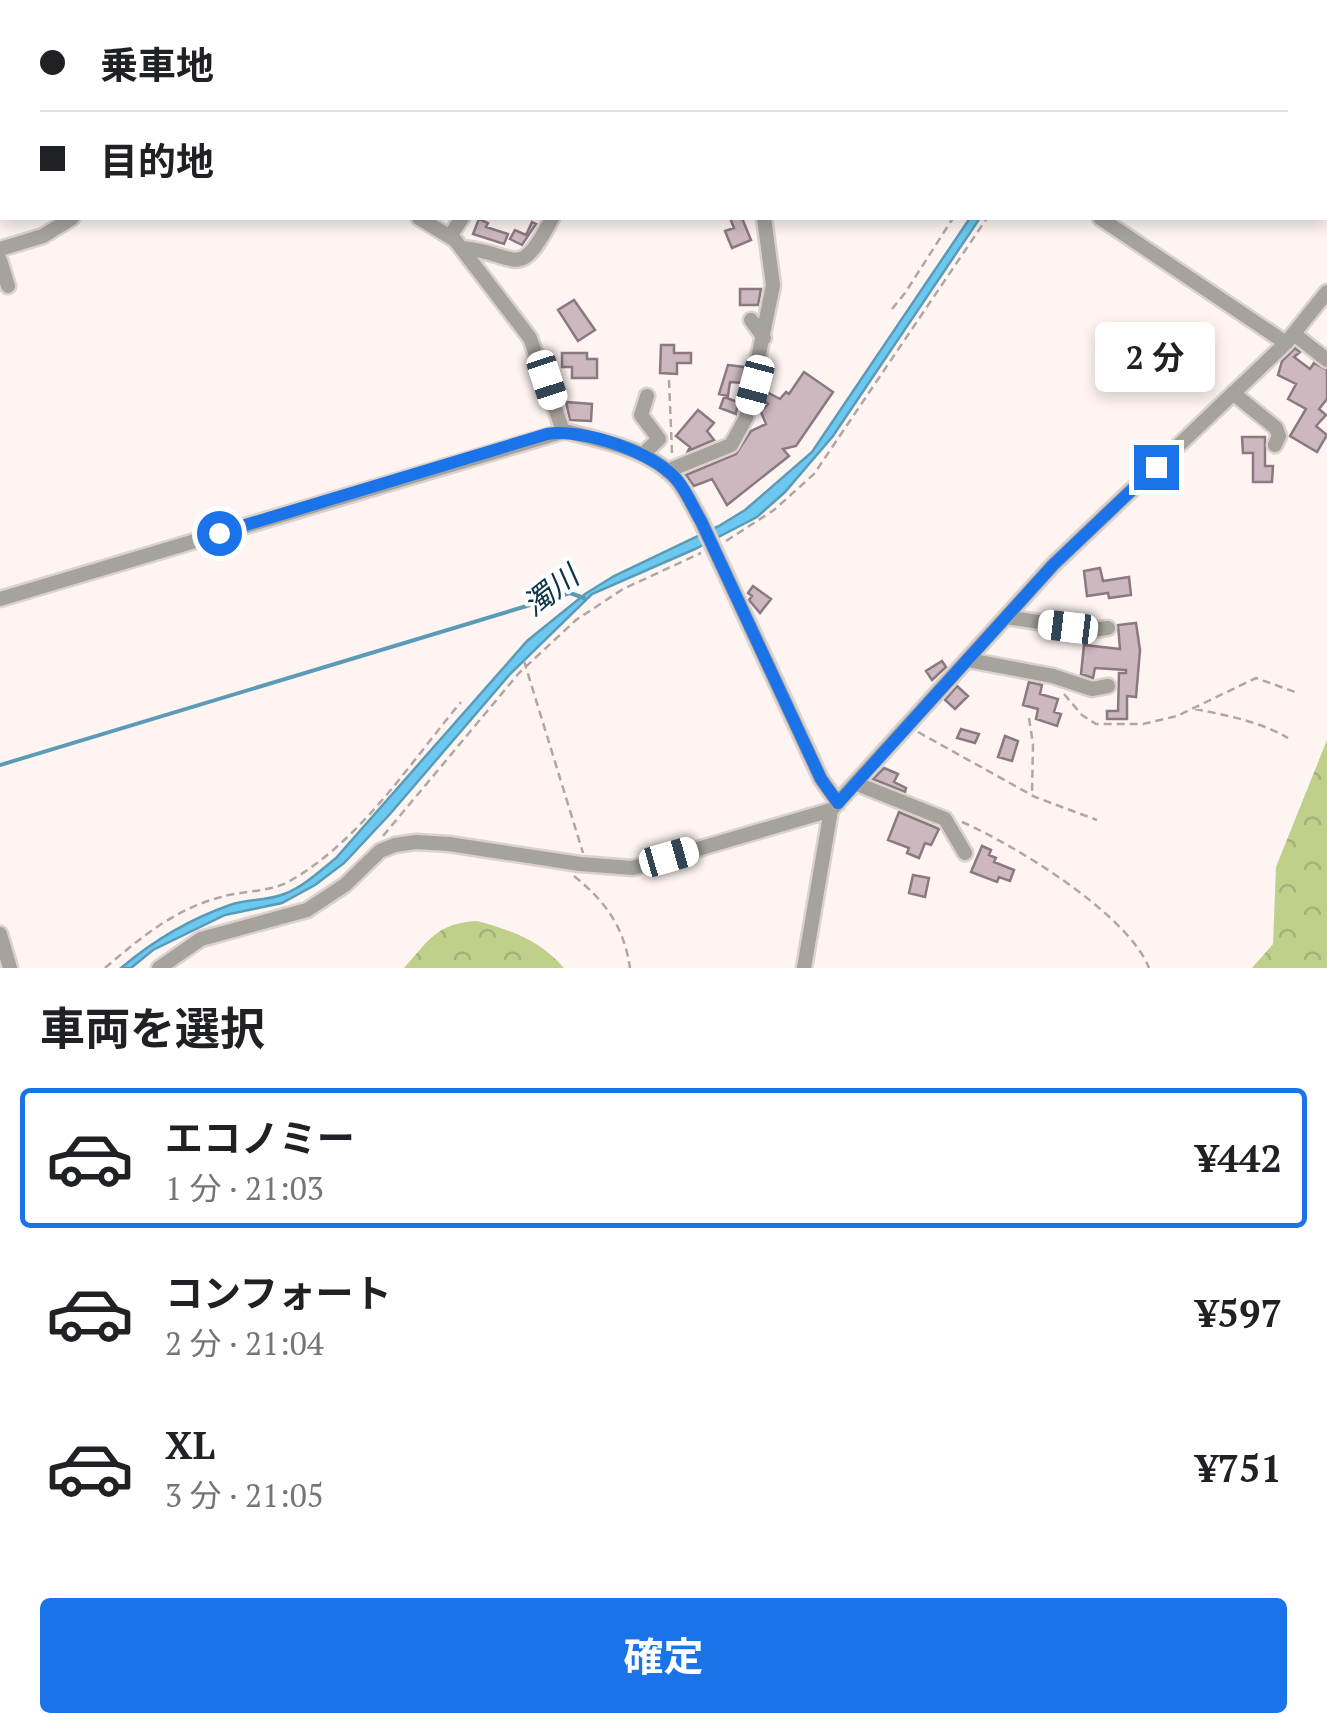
<!DOCTYPE html>
<html lang="ja">
<meta charset="utf-8">
<style>
:root{--surface:#fff;--page:#f2f2f2;--text:#202124;--muted:#757577;--line:#e0e0e0;--accent:#1a73e8}
body{margin:0;font-family:"PT Serif","Noto Sans JP",serif;background:var(--page);color:var(--text);height:100vh;display:flex;flex-direction:column;font-size:38px;white-space:nowrap}
*{box-sizing:border-box;margin:0}
p{font-size:32px;color:var(--muted)}
.icon{flex:none;width:55px;height:55px;fill:none;stroke:currentColor;stroke-width:2;stroke-linecap:round;stroke-linejoin:round}
.map{position:relative;height:968px;overflow:hidden}
.details{display:flex;flex-direction:column;background:var(--surface);flex:1}
.details>*{flex:none}
.banner{position:absolute;left:0px;top:0px;width:1328px;height:220px;box-shadow:0 5px 15px #0003;display:grid;align-content:center;height:220px;padding:0 40px;background:var(--surface)}
.end{position:absolute;width:45px;height:45px;margin:-22px;border:12px solid #1a73e8;background:#fff;box-shadow:0 0 0 5px #fff}
.from{border-radius:50%}
.bubble{position:absolute;height:70px;border-radius:10px;background:var(--surface);box-shadow:0 5px 15px #0003;font-size:32px;font-weight:700;line-height:70px;text-align:center}
.car{position:absolute;width:30px;height:60px;margin:-30px -15px;border-radius:12px;box-shadow:0 0 8px 2px #0007;background:linear-gradient(#fff 24%,#345 0 40%,#fff 0 76%,#345 0 86%,#fff 0)}
.banner b{display:flex;align-items:center;gap:35px;height:95px;font-size:38px}
.banner b+b{border-top:2px solid var(--line)}
.banner i{width:25px;height:25px;background:var(--text)}
ul{padding:0;list-style:none}
li{display:flex;align-items:center;gap:30px;height:140px;margin:0 20px 15px;padding:0 20px;border:5px solid transparent;border-radius:10px}
li div{flex:1}
li b{display:block;font-size:38px}
li em{font-style:normal;font-weight:700}
li.active{border-color:var(--accent)}
li>.icon{width:90px;height:90px;stroke-width:1.5}
h2{padding:0 40px;font-size:45px;line-height:120px}
.cta{display:flex;gap:20px;margin-top:auto;padding:20px 40px}
.cta a{flex:1;height:115px;border-radius:10px;background:var(--accent);color:#fff;font-size:40px;font-weight:700;line-height:115px;text-align:center}
.map>svg:first-child{display:block}
.forest{fill:url(#forest-crowns)}
.water{fill:#6bc8f0;stroke:#5c9bb6;stroke-width:2.5}
.lines{fill:none;stroke-linecap:round;stroke-linejoin:round}
.stream{stroke:#5c9bb6;stroke-width:4}
.building{fill:#cdb8c0;stroke:#8c7880;stroke-width:2.5}
.minor-casing{stroke:#dbd2cf;stroke-width:19}
.major-casing{stroke:#dbd2cf;stroke-width:22}
.path{stroke:#b0a7a4;stroke-width:2.5;stroke-dasharray:8 5;stroke-linecap:butt}
.minor{stroke:#a6a39c;stroke-width:14}
.major{stroke:#655f52;stroke-width:18}
.route{stroke:#1a73e8;stroke-width:12}
.labels{text-anchor:middle;stroke-width:8;stroke-linejoin:round;paint-order:stroke}
.water-label{font-size:30px;font-style:italic;fill:#093546;stroke:#fff}
</style>
<div class="map">
<svg width="1327" height="968" viewBox="0 0 1327 968">
<defs>
<pattern id="forest-crowns" width="20" height="18" patternUnits="userSpaceOnUse" patternTransform="scale(2.5)"><rect width="20" height="18" fill="#bed08a"/><path d="M2 6a3 3 0 1 1 6 0M12 15a3 3 0 1 1 6 0" fill="none" stroke="#a4b377"/></pattern>
</defs>
<rect width="100%" height="100%" fill="#fef5f2"/>
<path class="forest" d="M1327 740V968H1252L1273 944 1276 867Z
M477 921C511 930 540 940 564 968H404C429 940 437 923 477 921Z"/>
<path class="water" d="M970 218H980L833 436 785 492 757 517 695 549 592 594 510 674 390 814 344 863 315 885 282 903 225 915 153 950 131 968H121C153 941 190 919 230 905 247 899 267 901 284 894 303 887 320 871 336 858L527 641 585 594 614 576 719 526 745 510 812 452Z"/>
<g class="lines">
<path class="stream" d="M0 765 570 593 584 598"/>
</g>
<path class="building" d="M730 218H742L751 240 732 248 725 231 734 228Z
M479 219 488 223 486 227 508 234 504 244 473 234Z
M532 222 536 224 522 245 510 239 515 230 526 235Z
M740 289H761L758 305H740Z
M574 300 595 330 578 341 558 310Z
M661 345H674V353H691V363H677V374L660 373Z
M1295 348 1300 352 1294 357 1310 369 1314 363 1327 370V399L1319 409 1326 415 1316 426 1327 435 1317 452 1290 436 1306 409 1288 399 1296 384 1278 375 1282 361Z
M562 353H587V359H597V378H572V367H562Z
M728 365 745 367 742 383 730 382 728 396 719 394Z
M804 372 833 392 796 446 783 449 789 456 727 505 712 479 694 486 686 475 736 454 751 431 766 424 761 412 768 404 761 398 763 390 780 399 786 392 789 394Z
M724 397 738 402 736 414 720 408Z
M566 402 592 404 591 421 570 420Z
M698 410 714 423 707 431 714 440 688 451 690 447 676 436Z
M1242 437H1265V466H1273L1272 482H1253V453H1243Z
M1100 568 1103 581 1129 577 1131 595 1109 598 1108 593 1087 596 1084 571Z
M753 586 771 599 760 613 749 600 752 596 748 593Z
M1136 623 1140 650 1136 697 1127 696V719H1107V711H1118L1119 673H1126V670L1095 668 1093 678 1081 674 1084 645 1120 649 1118 625Z
M942 661 946 667 932 680 926 671Z
M1029 682 1042 685 1040 694 1058 699 1054 712 1061 714 1057 726 1036 719 1038 709 1023 705Z
M957 686 968 696 955 709 945 700Z
M961 729 979 734 975 743 957 738Z
M1005 736 1018 741 1012 761 998 757Z
M884 768 898 774 894 782 906 788 905 792 873 779Z
M899 812 939 829 931 845 925 843 919 858 907 853 909 848 888 840Z
M982 846 991 850 989 855 996 858 994 862 1014 870 1010 881 999 877 997 882 971 872Z
M913 875 929 878 925 897 909 893Z"/>
<g class="lines">
<g class="minor-casing">
<path id="minor" d="M25 0 26 2
M313 0 316 2
M649 0 650 2
M779 0 782 2
M208 2V0
M695 2 697 0
M0 44H2
M419 218 455 240 530 338 563 431
M1100 218 1286 343
M450 236 462 218
M462 248C517 252 518 285 552 218
M0 249 43 236 72 218
M0 260 8 286
M751 320 764 338
M1294 334 1327 360
M1233 393 1276 428 1279 436 1275 445
M642 455 659 439 641 415 647 396
M667 471 731 445 746 418 773 285 764 218
M0 599 565 431C603 441 649 449 676 479 686 491 693 507 701 521L821 779 838 803
M1006 617 1091 630 1108 628
M968 660 1053 676 1092 689 1108 686
M857 784 945 819 965 853
M0 934 10 968
M159 968 201 939 307 910 345 885 380 851 395 845 416 842 449 844 580 864 633 868 831 810 1053 565 1286 343 1327 292
M804 968 831 810"/>
</g>
<g class="major-casing">
<path id="major" d="M348 2 350 0
M0 153 2 151"/>
</g>
<path class="path" d="M440 0 443 2
M1125 0 1129 2
M140 2V0
M1102 2 1104 0
M1132 2 1133 0
M1325 137 1327 138
M892 309 905 293 953 218
M669 380 672 453
M726 541 774 510 814 474 987 218
M524 661 583 853
M1064 694 1082 715 1096 724H1143L1177 716 1256 678 1295 692
M1195 709C1226 715 1261 722 1288 738
M1029 718 1033 744 1032 794
M918 732 1035 797 1097 820
M962 822C1015 845 1128 914 1149 968
M383 836 519 673 576 620 623 589 701 553
M574 876C606 902 624 927 630 968
M105 968C140 938 175 909 221 897 241 891 269 892 288 882 360 842 409 764 461 702"/>
<use href="#minor" class="minor"/>
<use href="#major" class="major"/>
</g>
<g class="lines">
<path class="route" d="M219 533 547 434C583 428 653 452 677 480 687 492 693 508 701 521L821 779 838 803 1053 565 1156 467"/>
</g>
<g class="labels">
<g class="water-label">
<text transform="translate(551 591) rotate(-38)" y="10">濁川</text>
</g>
</g>
</svg>
<i class="end from" style="left:219px;top:533px"></i>
<i class="end" style="left:1156px;top:467px"></i>
<div class="bubble" style="left:1095px;top:322px;width:120px">2 分</div>
<i class="car" style="left:547px;top:380px;rotate:162deg"></i>
<i class="car" style="left:755px;top:385px;rotate:195deg"></i>
<i class="car" style="left:1068px;top:627px;rotate:277deg"></i>
<i class="car" style="left:669px;top:857px;rotate:74deg"></i>
<div class="banner">
<b><i class="from"></i>乗車地</b>
<b><i></i>目的地</b>
</div>
</div>
<section class="details">
<h2>車両を選択</h2>
<ul>
<li class="active"><svg class="icon" aria-label="car" viewBox="0 0 24 24"><path d="M5 17H2v-5l4-1 3-4h7l3 4 3 1v5h-3M9 17h6M6 11h13"/><circle cx="7" cy="17" r="2"/><circle cx="17" cy="17" r="2"/></svg><div><b>エコノミー</b><p>1 分 · 21:03</p></div><em>¥442</em></li>
<li><svg class="icon" aria-label="car" viewBox="0 0 24 24"><path d="M5 17H2v-5l4-1 3-4h7l3 4 3 1v5h-3M9 17h6M6 11h13"/><circle cx="7" cy="17" r="2"/><circle cx="17" cy="17" r="2"/></svg><div><b>コンフォート</b><p>2 分 · 21:04</p></div><em>¥597</em></li>
<li><svg class="icon" aria-label="car" viewBox="0 0 24 24"><path d="M5 17H2v-5l4-1 3-4h7l3 4 3 1v5h-3M9 17h6M6 11h13"/><circle cx="7" cy="17" r="2"/><circle cx="17" cy="17" r="2"/></svg><div><b>XL</b><p>3 分 · 21:05</p></div><em>¥751</em></li>
</ul>
<div class="cta"><a>確定</a></div>
</section>
